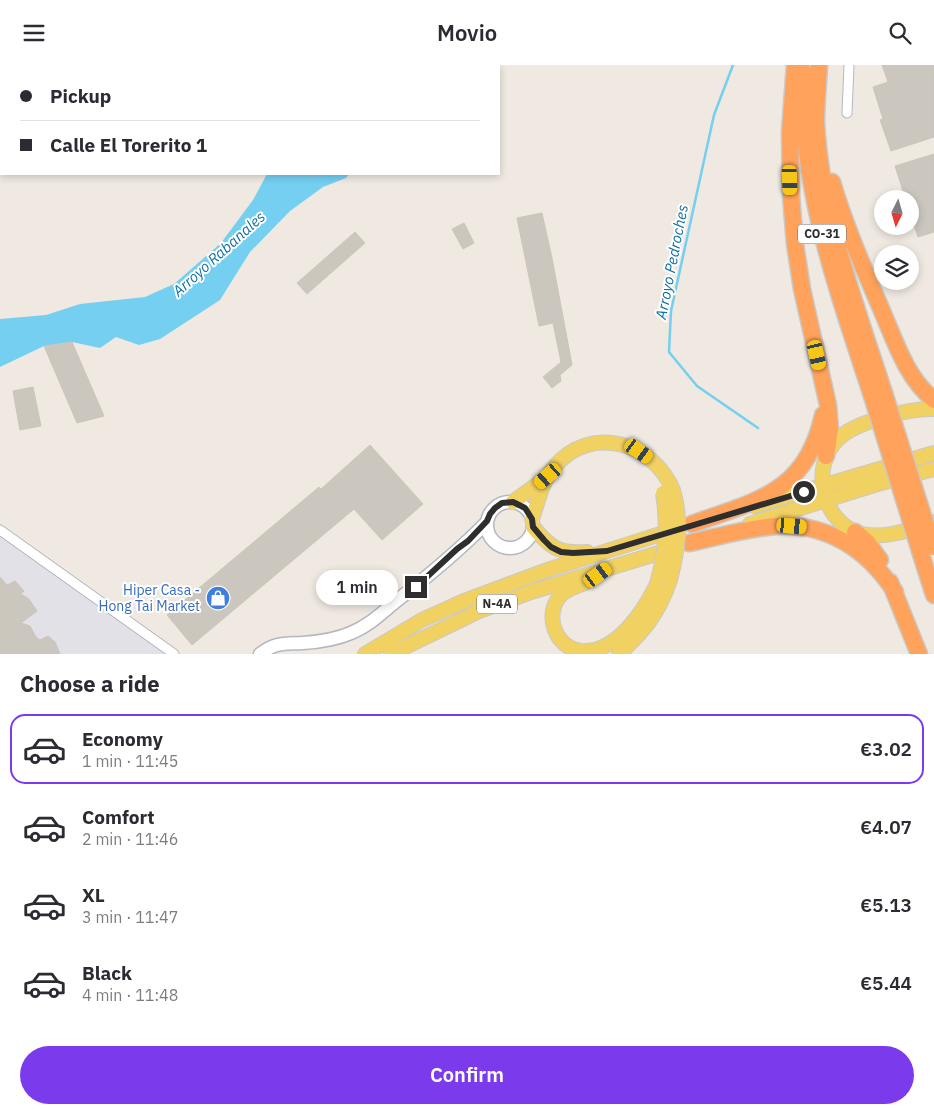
<!DOCTYPE html>
<meta charset="utf-8">
<style>
:root{--surface:#fff;--page:#f7f7f7;--text:#2b2b33;--muted:#7c7c81;--line:#e1e1e2;--accent:#7c3aed}
body{margin:0;font-family:"IBM Plex Sans",sans-serif;background:var(--page);color:var(--text);height:100vh;display:flex;flex-direction:column;font-size:19px;white-space:nowrap}
*{box-sizing:border-box;margin:0}
p{font-size:16px;color:var(--muted)}
.icon{flex:none;width:28px;height:28px;fill:none;stroke:currentColor;stroke-width:2;stroke-linecap:round;stroke-linejoin:round}
.map{position:relative;height:589px;overflow:hidden}
.details{display:flex;flex-direction:column;background:var(--surface);flex:1}
.details>*{flex:none}
.banner{position:absolute;left:0px;top:0px;width:500px;height:110px;box-shadow:0 2px 8px #0003;display:grid;align-content:center;height:110px;padding:0 20px;background:var(--surface)}
.needle{width:32px;rotate:185deg}
.buttons{position:absolute;left:874px;top:125px;display:grid;gap:10px}
.buttons a{display:grid;place-items:center;width:45px;height:45px;border-radius:50%;background:var(--surface);box-shadow:0 2px 8px #0003;font-size:25px}
.end{position:absolute;width:22px;height:22px;margin:-11px;border:6px solid #2e2e2e;background:#fff;box-shadow:0 0 0 2px #fff}
.from{border-radius:50%}
.bubble{position:absolute;height:35px;border-radius:18px;background:var(--surface);box-shadow:0 2px 8px #0003;font-size:16px;font-weight:600;line-height:35px;text-align:center}
.car{position:absolute;width:15px;height:30px;margin:-15px -8px;border-radius:6px;box-shadow:0 0 4px 1px #0007;background:linear-gradient(#f5c518 24%,#345 0 40%,#f5c518 0 76%,#345 0 86%,#f5c518 0)}
.banner b{display:flex;align-items:center;gap:18px;height:48px;font-size:19px}
.banner b+b{border-top:1px solid var(--line)}
.banner i{width:12px;height:12px;background:var(--text)}
ul{padding:0;list-style:none}
li{display:flex;align-items:center;gap:15px;height:70px;margin:0 10px 8px;padding:0 10px;border:2px solid transparent;border-radius:15px}
li div{flex:1}
li b{display:block;font-size:19px}
li em{font-style:normal;font-weight:600}
li.current{border-color:var(--accent)}
li>.icon{width:45px;height:45px;stroke-width:1.5}
h2{padding:0 20px;font-size:22px;line-height:60px}
.primary-button{display:flex;gap:10px;margin-top:auto;padding:10px 20px}
.primary-button a{flex:1;height:58px;border-radius:30px;background:var(--accent);color:#fff;font-size:20px;font-weight:600;line-height:58px;text-align:center}
header{display:flex;justify-content:space-between;align-items:center;height:65px;padding:0 20px;background:var(--surface);font-size:22px;font-weight:600}
.map>svg:first-child{display:block}
.industrial{fill:#e3e1e8}
.water{fill:#75cff0}
.lines{fill:none;stroke-linecap:round;stroke-linejoin:round}
.stream{stroke:#75cff0;stroke-width:2.5}
.building{fill:#cbc7bf;stroke:#cbc5ba}
.street-casing{stroke:#b4b7c1;stroke-width:11}
.secondary-casing{stroke:#b4b7c1;stroke-width:15}
.primary-casing{stroke:#c9c9c9;stroke-width:16}
.highway-casing{stroke:#c9c9c9;stroke-width:19}
.street{stroke:#fff;stroke-width:9}
.secondary{stroke:#fff;stroke-width:12}
.primary{stroke:#f2d163;stroke-width:14}
.highway{stroke:#ffa35c;stroke-width:16}
.primary-bridge-casing{stroke:#c9c9c9;stroke-width:16;stroke-linecap:butt}
.highway-bridge-casing{stroke:#c9c9c9;stroke-width:19;stroke-linecap:butt}
.primary-bridge{stroke:#f2d163;stroke-width:14}
.highway-bridge{stroke:#ffa35c;stroke-width:16}
.route{stroke:#2e2e2e;stroke-width:6}
.labels{text-anchor:middle;stroke-width:4;stroke-linejoin:round;paint-order:stroke}
.shield{fill:#fff;stroke:#6d6d6d;stroke-width:1}
.shield-label{font-size:12px;font-weight:bold;fill:#2e2e2e}
.shop-label{font-size:14px;fill:#366cbe;stroke:#fff;text-anchor:end}
.water-label{font-size:15px;font-style:italic;fill:#0d6fa3;stroke:#fff}
</style>
<header><svg class="icon" aria-label="menu" viewBox="0 0 24 24"><path d="M4 6h16M4 12h16M4 18h16"/></svg>Movio<svg class="icon" aria-label="search" viewBox="0 0 24 24"><circle cx="10" cy="10" r="6"/><path d="M15 15l6 6"/></svg></header>
<div class="map">
<svg width="934" height="589" viewBox="0 0 934 589">
<rect width="100%" height="100%" fill="#efe9e1"/>
<path class="industrial" d="M0 472 167 589H0Z"/>
<path class="water" d="M267 109H349L346 113 323 122 290 146 250 187 220 235 160 274 139 280 116 272 100 283 72 277 44 281 0 302V254L46 250 80 239 145 232 174 219 221 178 253 135Z"/>
<g class="lines">
<path class="stream" d="M733 0 714 50 671 246 669 287 697 321 758 363"/>
</g>
<path class="building" d="M882 0H934V72L891 86 880 55 883 54 873 22 888 17Z
M934 89V167L918 172 910 148V131L905 132 895 101Z
M542 148 552 193 572 300 560 310 561 316 552 323 543 312 561 297 553 258 539 261 517 153Z
M464 158 474 178 463 184 452 164Z
M355 167 365 178 307 229 297 218Z
M72 277 104 351 77 358 44 281Z
M33 322 41 361 20 365 13 326Z
M370 380 423 439 382 475 354 444 192 580 167 550 319 422 321 424Z
M0 512 7 520 15 516 24 526 21 529 29 534 37 546 21 558 30 561 36 572 40 575 48 571 55 577 60 589H0Z"/>
<g class="lines">
<g class="street-casing">
<path id="street" d="M847 48 849 0
M0 465 174 589"/>
</g>
<g class="secondary-casing">
<path id="secondary" d="M487 460a23 23 0 1 1 46 0a23 23 0 1 1-46 0Z
M260 589C276 577 284 579 303 578 318 577 337 574 351 568 368 561 381 549 395 537 427 512 459 486 487 457"/>
</g>
<g class="primary-casing">
<path id="primary" d="M934 344C909 343 855 357 838 374 807 404 825 465 867 470 890 473 913 463 934 457
M513 437 546 413
M754 441 934 388
M532 454C538 437 542 416 555 401 591 359 653 377 673 425
M750 459 874 420 934 404
M533 462C551 483 558 489 587 487
M585 518C577 521 567 524 561 530 543 549 555 583 581 586 616 589 644 546 657 519
M365 589 422 555 464 536 550 504 676 464
M391 589 479 546 531 527 675 483
M619 589C644 566 659 548 670 515"/>
</g>
<g class="highway-casing">
<path id="highway" d="M795 0 790 67 791 131 795 179 802 224 828 340 830 365 826 391
M819 0C818 19 816 38 816 57 821 151 856 240 884 328
M24 1 27 0
M53 1 55 0
M804 7C798 119 838 226 872 331
M0 13 1 12
M0 29 1 28
M832 117C845 161 864 204 882 246 895 276 907 314 934 335
M692 459C758 435 806 428 823 350
M855 467 867 477 880 495
M689 478C717 472 747 463 776 461 828 458 868 485 895 527
M920 486 934 530
M890 517 919 589"/>
</g>
<use href="#street" class="street"/>
<use href="#secondary" class="secondary"/>
<use href="#primary" class="primary"/>
<use href="#highway" class="highway"/>
<g class="primary-bridge-casing">
<path id="primary-bridge" d="M670 515C678 485 682 455 673 425
M657 519C666 486 668 461 663 428"/>
</g>
<g class="highway-bridge-casing">
<path id="highway-bridge" d="M884 328 933 482
M872 331 920 486"/>
</g>
<use href="#primary-bridge" class="primary-bridge"/>
<use href="#highway-bridge" class="highway-bridge"/>
</g>
<g class="lines">
<path class="route" d="M416 522 457 484 468 476 487 456 490 449 495 443 502 438 513 437 525 443 532 454 533 462 544 475 551 482 561 487 573 488 607 486 804 427"/>
</g>
<defs>
<g id="shop-disc" transform="scale(1.25)"><circle r="9.5" fill="#3f7fe0" stroke="#fff"/><path d="M-5-2.5h2.3a2.7 3.5 0 0 1 5.4 0H5L5.5 6h-11ZM-1.5-2.5h3a1.5 2.3 0 0 0-3 0Z" fill="#fff"/></g>
</defs>
<g fill-rule="evenodd">
<use href="#shop-disc" x="218" y="533"/>
</g>
<g class="labels">
<g class="shield">
<rect x="798" y="159.5" width="48" height="19" rx="4"/>
<rect x="477" y="529.5" width="40" height="19" rx="4"/>
</g>
<g class="shield-label">
<text x="822" y="173">CO-31</text>
<text x="497" y="543">N-4A</text>
</g>
<g class="shop-label">
<text x="200" y="530">Hiper Casa -<tspan x="200" dy="16">Hong Tai Market</tspan></text>
</g>
<g class="water-label">
<text transform="translate(219 189) rotate(-42)" y="5">Arroyo Rabanales</text>
<text transform="translate(672 197) rotate(-79)" y="5">Arroyo Pedroches</text>
</g>
</g>
</svg>
<div class="buttons">
<a><svg class="needle" viewBox="-14 -14 28 28"><path d="M0-13l5 13h-10z" fill="#e53935"/><path d="M0 13l5-13h-10z" fill="#7c7c81"/></svg></a>
<a><svg class="icon" aria-label="layers" viewBox="0 0 24 24"><path d="M12 4l9 5-9 5-9-5zM3 14l9 5 9-5"/></svg></a>
</div>
<i class="end from" style="left:804px;top:427px"></i>
<i class="end" style="left:416px;top:522px"></i>
<div class="bubble" style="left:316px;top:505px;width:82px">1 min</div>
<i class="car" style="left:790px;top:115px;rotate:178deg"></i>
<i class="car" style="left:817px;top:290px;rotate:167deg"></i>
<i class="car" style="left:639px;top:386px;rotate:125deg"></i>
<i class="car" style="left:548px;top:411px;rotate:229deg"></i>
<i class="car" style="left:792px;top:461px;rotate:95deg"></i>
<i class="car" style="left:598px;top:510px;rotate:54deg"></i>
<div class="banner">
<b><i class="from"></i>Pickup</b>
<b><i></i>Calle El Torerito 1</b>
</div>
</div>
<section class="details">
<h2>Choose a ride</h2>
<ul>
<li class="current"><svg class="icon" aria-label="car" viewBox="0 0 24 24"><path d="M5 17H2v-5l4-1 3-4h7l3 4 3 1v5h-3M9 17h6M6 11h13"/><circle cx="7" cy="17" r="2"/><circle cx="17" cy="17" r="2"/></svg><div><b>Economy</b><p>1 min · 11:45</p></div><em>€3.02</em></li>
<li><svg class="icon" aria-label="car" viewBox="0 0 24 24"><path d="M5 17H2v-5l4-1 3-4h7l3 4 3 1v5h-3M9 17h6M6 11h13"/><circle cx="7" cy="17" r="2"/><circle cx="17" cy="17" r="2"/></svg><div><b>Comfort</b><p>2 min · 11:46</p></div><em>€4.07</em></li>
<li><svg class="icon" aria-label="car" viewBox="0 0 24 24"><path d="M5 17H2v-5l4-1 3-4h7l3 4 3 1v5h-3M9 17h6M6 11h13"/><circle cx="7" cy="17" r="2"/><circle cx="17" cy="17" r="2"/></svg><div><b>XL</b><p>3 min · 11:47</p></div><em>€5.13</em></li>
<li><svg class="icon" aria-label="car" viewBox="0 0 24 24"><path d="M5 17H2v-5l4-1 3-4h7l3 4 3 1v5h-3M9 17h6M6 11h13"/><circle cx="7" cy="17" r="2"/><circle cx="17" cy="17" r="2"/></svg><div><b>Black</b><p>4 min · 11:48</p></div><em>€5.44</em></li>
</ul>
<div class="primary-button"><a>Confirm</a></div>
</section>
